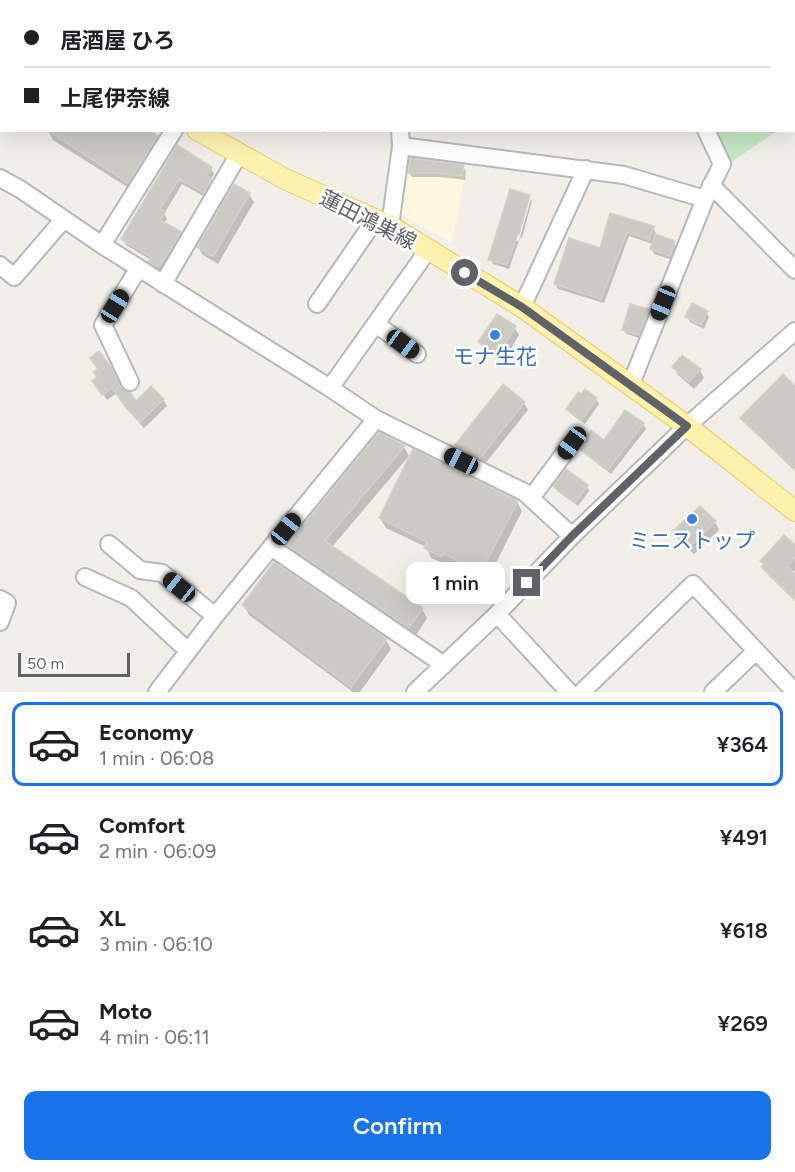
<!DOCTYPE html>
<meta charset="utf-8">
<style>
:root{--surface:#fff;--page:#f2f2f2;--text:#202124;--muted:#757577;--line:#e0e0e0;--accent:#1a73e8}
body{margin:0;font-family:Figtree,"Noto Sans JP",sans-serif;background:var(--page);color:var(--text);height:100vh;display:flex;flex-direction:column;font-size:22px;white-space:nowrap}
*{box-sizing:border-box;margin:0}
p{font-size:20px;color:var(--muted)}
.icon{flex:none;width:33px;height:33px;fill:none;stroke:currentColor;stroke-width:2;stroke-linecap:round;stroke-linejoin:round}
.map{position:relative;height:692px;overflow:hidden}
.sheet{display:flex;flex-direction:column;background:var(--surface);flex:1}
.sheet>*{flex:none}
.hud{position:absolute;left:0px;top:0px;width:795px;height:132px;box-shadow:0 6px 24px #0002;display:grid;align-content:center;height:132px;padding:0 24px;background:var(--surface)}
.scale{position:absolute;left:18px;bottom:15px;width:112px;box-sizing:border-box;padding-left:6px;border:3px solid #5f6368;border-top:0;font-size:16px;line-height:21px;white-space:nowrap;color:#5f6368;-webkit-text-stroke:4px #fff;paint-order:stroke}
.end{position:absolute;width:27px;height:27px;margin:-14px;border:8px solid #5f6368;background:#fff;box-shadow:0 0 0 3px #fff}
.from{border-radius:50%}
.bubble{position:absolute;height:42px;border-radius:12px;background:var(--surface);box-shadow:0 6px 24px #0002;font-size:20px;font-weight:600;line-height:42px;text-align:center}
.car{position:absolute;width:18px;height:36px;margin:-18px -9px;border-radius:8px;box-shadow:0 0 4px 2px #0007;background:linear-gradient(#222 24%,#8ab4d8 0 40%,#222 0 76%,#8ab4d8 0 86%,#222 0)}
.hud b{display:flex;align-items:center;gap:21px;height:57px;font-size:22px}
.hud b+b{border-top:2px solid var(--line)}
.hud i{width:15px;height:15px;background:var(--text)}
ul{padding:10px 0 0;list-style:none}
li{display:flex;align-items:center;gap:18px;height:84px;margin:0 12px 9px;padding:0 12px;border:3px solid transparent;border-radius:12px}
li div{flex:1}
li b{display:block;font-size:22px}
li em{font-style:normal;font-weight:600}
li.current{border-color:var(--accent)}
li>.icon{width:54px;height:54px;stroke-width:1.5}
.button{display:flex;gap:12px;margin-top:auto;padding:12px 24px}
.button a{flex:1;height:69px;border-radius:12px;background:var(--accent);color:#fff;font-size:24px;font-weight:600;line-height:69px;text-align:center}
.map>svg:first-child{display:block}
.commercial{fill:#fef7e0}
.green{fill:#c5e8c5}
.shadow{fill:#0003}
.building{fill:#cccac5;stroke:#d6d1c6;stroke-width:1.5}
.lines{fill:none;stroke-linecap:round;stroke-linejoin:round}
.minor-casing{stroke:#b5b8bc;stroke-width:20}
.major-casing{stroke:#f2c960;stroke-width:22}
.minor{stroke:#fff;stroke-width:16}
.major{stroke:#fff2af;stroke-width:20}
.route{stroke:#5f6368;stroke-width:8}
.shop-dot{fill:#3f7fe0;stroke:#fff;stroke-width:2}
.labels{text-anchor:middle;stroke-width:5;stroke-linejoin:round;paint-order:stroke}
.street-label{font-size:21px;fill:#5f6368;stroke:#fff}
.shop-label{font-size:21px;fill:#366cbe;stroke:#fff}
</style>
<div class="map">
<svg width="795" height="692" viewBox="0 0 795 692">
<rect width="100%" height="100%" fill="#f1efe8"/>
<path class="commercial" d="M409 152 468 160 452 243 398 213Z"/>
<path class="green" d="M714 131H777L730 163Z"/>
<path class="shadow" d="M48 130H146L157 137 163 148 135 192 53 140Z
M313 130H324V133Z
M178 147 211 168 214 174 211 179 215 185 207 198 182 184 164 214 167 219 164 224 180 233 184 238 162 273 153 267 151 260 126 245 123 239Z
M463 166 466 171 465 180 440 177H412L409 173Z
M234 186 249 194 254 202 218 264 203 255 198 247Z
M511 191 530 198H528L516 241H519L531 199 532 201 522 238 520 237 509 269 493 264 490 259Z
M611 214 653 228 656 233 655 236 674 243 677 248 673 260 654 254 652 249 653 244 629 236 604 303 558 289 555 284 601 250Z
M648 311 650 315 642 339 627 334 624 330Z
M706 312 709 317 704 329 690 322 687 317Z
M514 327 519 335 503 362 484 350 480 342Z
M674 367 700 370 704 378 694 389 678 375Z
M94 381 121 389 136 403 163 399 167 406 144 428 133 416 117 393 107 400Z
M795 388V471L747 425 742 418Z
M582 396 596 399 599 404 585 424 571 414 568 409Z
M524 403 528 410 484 465 461 453 457 445Z
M643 424 646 429 611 474 585 454 582 449 604 442Z
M404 447 409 456 332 547 422 609 427 618 415 637 296 555 290 546Z
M587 486 589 491 578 506 557 491 555 487Z
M517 502 522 511 485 585 474 579 471 574 448 562 447 565 431 558 426 547 386 528 380 518Z
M700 508 715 522 719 530 694 554 678 539 674 532Z
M795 547V570L792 573 795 576V601L768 575 762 561Z
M244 605 386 640 391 649 360 692H353L249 615Z"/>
<path class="building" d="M47 130H149L158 136 128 183Z
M177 145 212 167 207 176 212 179 204 193 179 179 160 209 165 212 160 220 182 232 158 268 148 262 151 257 121 239Z
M410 158 464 165 462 176 437 173H408Z
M234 184 250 193 213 257 197 247Z
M510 189 530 195 519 234 518 233 507 265 488 260Z
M610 213 654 226 649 240 627 232 601 299 554 284 569 238 600 248Z
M655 234 675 241 670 256 650 249Z
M692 303 708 311 701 325 685 317Z
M630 304 649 309 639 335 622 330Z
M497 314 516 326 498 355 478 342Z
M99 351 112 368 121 387 130 392 136 401 151 386 164 399 140 422 127 409 112 388 102 395 92 381 97 377 93 372 98 369 90 358Z
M682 355 701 369 689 382 672 367Z
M783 374 795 386V469L740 418Z
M503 384 525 402 480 458 458 448 455 445Z
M585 389 597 398 582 420 566 409 578 392 581 394Z
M625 410 644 423 608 470 580 450 582 441 591 430 604 440Z
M379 432 405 446 325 541 423 608 409 628 289 546 305 523Z
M413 449 518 501 479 576 467 570 468 567 443 553 441 557 424 548 427 542 379 518Z
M566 469 588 485 575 503 553 486Z
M700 506 716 521 689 547 672 532Z
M784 535 795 545V558L787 566 795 574V599L761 567 764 564 760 561Z
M274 562 387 639 351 687 242 605Z"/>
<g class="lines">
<g class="minor-casing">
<path id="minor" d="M63 0 99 2
M314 0V2
M668 0V2
M478 2 499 0
M794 50 795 49
M401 146 624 175 705 199
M0 178 20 189 102 245 330 388 376 419 524 492 572 536
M711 185 795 270
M390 226 401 146 400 130
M102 245 174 130
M0 265 14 277 64 219
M163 284 239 154
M317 304 375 220
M522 307 586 169
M376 324 417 354
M130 382 103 325 139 268
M630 386 705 199 722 164 706 130
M330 388 428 250
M531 498 572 443
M109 544 140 570 162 573 215 616
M271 547 444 665
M85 577 131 598 188 651
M0 599 7 603 0 622
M497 614 569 692
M157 692 215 616 376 419
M415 692 497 614 572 536 642 469 687 426 795 331
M582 692 693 584 795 692
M713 692 756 651"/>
</g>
<g class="major-casing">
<path id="major" d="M16 0 18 2
M197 130 285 179 390 226 522 307 687 426 795 511"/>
</g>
<use href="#minor" class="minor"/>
<use href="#major" class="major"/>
</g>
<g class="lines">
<path class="route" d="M465 273 522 307 687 426 572 536 527 583"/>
</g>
<g class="shop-dot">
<circle cx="495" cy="335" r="6"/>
<circle cx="692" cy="519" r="6"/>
</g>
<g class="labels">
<g class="street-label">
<text transform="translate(368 220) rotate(27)" y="7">蓮田鴻巣線</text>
</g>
<g class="shop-label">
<text x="495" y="364">モナ生花</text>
<text x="692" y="548">ミニストップ</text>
</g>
</g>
</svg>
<div class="scale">50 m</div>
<i class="end from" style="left:465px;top:273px"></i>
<i class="end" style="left:527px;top:583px"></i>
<div class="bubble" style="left:406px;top:562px;width:99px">1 min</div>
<i class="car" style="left:663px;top:303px;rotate:202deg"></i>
<i class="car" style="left:115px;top:306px;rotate:32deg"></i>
<i class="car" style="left:403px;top:344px;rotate:126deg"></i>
<i class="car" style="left:572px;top:443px;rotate:216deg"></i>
<i class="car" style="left:461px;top:461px;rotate:296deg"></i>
<i class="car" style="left:286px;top:529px;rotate:39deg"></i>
<i class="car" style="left:179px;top:587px;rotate:309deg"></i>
<div class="hud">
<b><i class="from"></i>居酒屋 ひろ</b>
<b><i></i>上尾伊奈線</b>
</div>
</div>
<section class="sheet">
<ul>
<li class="current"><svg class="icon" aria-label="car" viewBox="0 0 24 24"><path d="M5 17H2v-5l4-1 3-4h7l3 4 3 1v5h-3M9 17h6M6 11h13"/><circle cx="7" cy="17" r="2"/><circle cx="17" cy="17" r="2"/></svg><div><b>Economy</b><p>1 min · 06:08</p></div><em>¥364</em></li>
<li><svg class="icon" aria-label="car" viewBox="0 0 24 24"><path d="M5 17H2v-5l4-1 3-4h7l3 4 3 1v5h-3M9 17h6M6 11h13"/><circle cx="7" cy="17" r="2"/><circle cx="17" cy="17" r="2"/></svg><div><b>Comfort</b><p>2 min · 06:09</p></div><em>¥491</em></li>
<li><svg class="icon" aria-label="car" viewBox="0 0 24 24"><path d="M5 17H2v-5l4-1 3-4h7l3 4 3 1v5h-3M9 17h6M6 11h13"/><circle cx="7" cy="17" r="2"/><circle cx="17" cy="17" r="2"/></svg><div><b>XL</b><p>3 min · 06:10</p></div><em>¥618</em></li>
<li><svg class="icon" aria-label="car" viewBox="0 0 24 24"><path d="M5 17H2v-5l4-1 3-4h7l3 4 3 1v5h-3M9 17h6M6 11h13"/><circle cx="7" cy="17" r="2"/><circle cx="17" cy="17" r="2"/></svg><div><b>Moto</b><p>4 min · 06:11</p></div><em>¥269</em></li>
</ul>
<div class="button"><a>Confirm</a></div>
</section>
